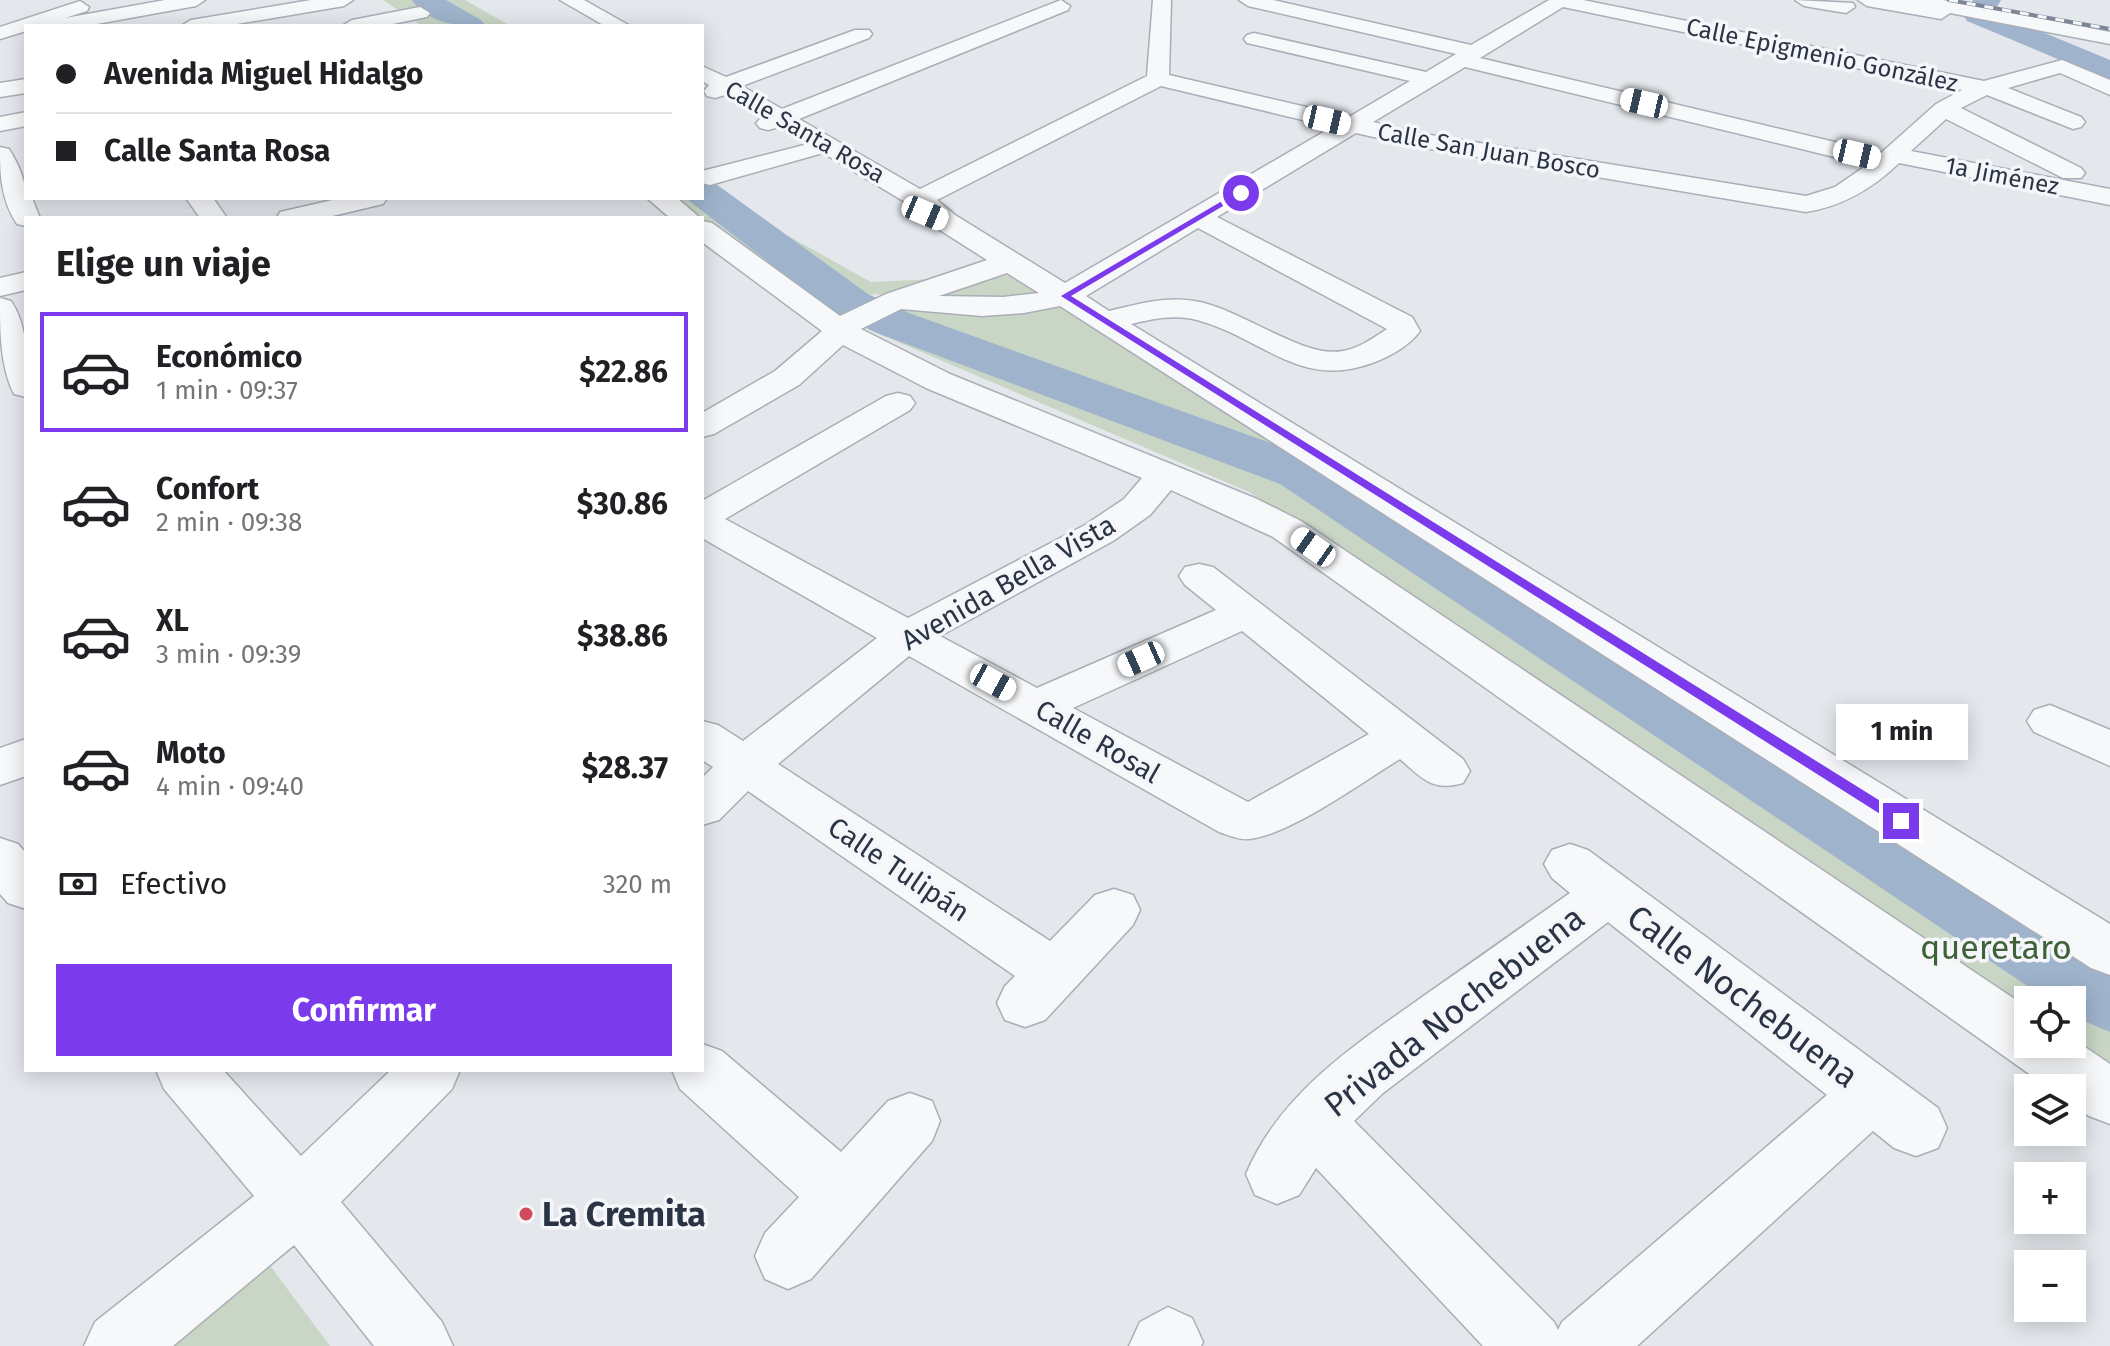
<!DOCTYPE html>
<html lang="es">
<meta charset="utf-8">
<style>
:root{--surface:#fff;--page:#f2f2f2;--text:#202124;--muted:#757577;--line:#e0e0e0;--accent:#7c3aed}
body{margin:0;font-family:"Fira Sans",sans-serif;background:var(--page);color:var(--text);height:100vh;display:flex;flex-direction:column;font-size:30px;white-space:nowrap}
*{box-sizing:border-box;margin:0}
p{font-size:26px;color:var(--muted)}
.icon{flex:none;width:44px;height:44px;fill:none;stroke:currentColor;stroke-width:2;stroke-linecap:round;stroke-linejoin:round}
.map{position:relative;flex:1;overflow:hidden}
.panel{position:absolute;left:24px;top:216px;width:680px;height:856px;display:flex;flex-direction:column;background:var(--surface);border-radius:0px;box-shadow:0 4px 20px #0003}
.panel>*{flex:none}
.hud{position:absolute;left:24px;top:24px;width:680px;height:176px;border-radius:0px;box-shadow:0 4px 20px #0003;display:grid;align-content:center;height:176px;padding:0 32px;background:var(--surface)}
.fabs{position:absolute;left:2014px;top:986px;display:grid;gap:16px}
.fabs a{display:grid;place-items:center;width:72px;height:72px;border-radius:0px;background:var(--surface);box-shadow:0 4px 20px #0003;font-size:40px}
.end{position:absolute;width:36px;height:36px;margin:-18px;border:10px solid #7c3aed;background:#fff;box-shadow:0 0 0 4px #fff}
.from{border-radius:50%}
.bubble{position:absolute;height:56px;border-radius:0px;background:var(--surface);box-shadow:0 4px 20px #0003;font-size:26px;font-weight:700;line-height:56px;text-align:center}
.car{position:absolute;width:24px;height:48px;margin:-24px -12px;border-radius:10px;box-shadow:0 0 6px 2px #0007;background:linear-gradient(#fff 24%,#345 0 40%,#fff 0 76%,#345 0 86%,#fff 0)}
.hud b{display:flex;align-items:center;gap:28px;height:76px;font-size:30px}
.hud b+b{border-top:2px solid var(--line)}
.hud i{width:20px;height:20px;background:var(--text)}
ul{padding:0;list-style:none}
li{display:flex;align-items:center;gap:24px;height:120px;margin:0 16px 12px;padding:0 16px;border:4px solid transparent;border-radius:0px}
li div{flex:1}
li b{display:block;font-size:30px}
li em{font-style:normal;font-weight:700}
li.selected{border-color:var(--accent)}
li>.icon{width:72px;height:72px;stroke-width:1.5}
h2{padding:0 32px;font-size:36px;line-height:96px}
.pay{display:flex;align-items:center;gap:20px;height:88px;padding:0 32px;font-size:30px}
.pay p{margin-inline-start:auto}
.action{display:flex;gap:16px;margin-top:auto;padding:16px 32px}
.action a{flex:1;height:92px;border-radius:0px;background:var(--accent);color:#fff;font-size:32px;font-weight:700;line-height:92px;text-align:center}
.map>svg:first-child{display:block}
.green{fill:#c9d6c5}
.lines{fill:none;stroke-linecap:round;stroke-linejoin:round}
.river{fill:#9fb4cc;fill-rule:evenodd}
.minor-casing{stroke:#a9aeb7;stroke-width:3}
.minor{fill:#f7f8fa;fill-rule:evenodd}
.rail-casing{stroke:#7d8696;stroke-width:4}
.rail{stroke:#f4f6f9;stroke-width:3;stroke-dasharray:9;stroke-linecap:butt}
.route{fill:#7c3aed}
.poi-dot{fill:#d1495b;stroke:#f4f6f9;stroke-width:3}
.labels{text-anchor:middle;stroke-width:7;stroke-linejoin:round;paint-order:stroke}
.far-street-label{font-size:24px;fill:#2b3445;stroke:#f4f6f9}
.street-label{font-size:28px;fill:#2b3445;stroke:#f4f6f9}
.near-park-label{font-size:34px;fill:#3f6138;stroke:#f4f6f9}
.near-street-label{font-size:34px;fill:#2b3445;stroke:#f4f6f9}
.near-poi-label{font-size:34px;font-weight:bold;fill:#2b3445;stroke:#f4f6f9;text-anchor:start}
</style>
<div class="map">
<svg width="2110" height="1346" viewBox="0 0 2110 1346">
<rect width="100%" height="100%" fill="#e4e7ec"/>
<path class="green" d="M383 0H465L511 26H422Z
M702 188 871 282 1017 275 2110 952V1098L2072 1044V1000H2028V1040L1560 707 1249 492 851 322 949 293 793 296 702 228V218H689L663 198H702Z
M265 1259 330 1346H148Z"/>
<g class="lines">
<path class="river" d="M412 0H446L481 20 486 26C459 26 429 25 412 0Z
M1973 0H2001L1994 12 2110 60V81L1967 21 1963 15Z
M702 180 716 184 868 294 909 313 1318 460 2110 952V1032L2072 1016V1000H2048L1280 484 877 333 836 314 688 200 687 198H702Z"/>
<g class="minor-casing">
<path id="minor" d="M165 0H205L196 6 86 26H26V31L0 39V27L80 1 89 7 87 11 65 18Z
M311 0H353L344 6 225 26H181L191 20Z
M560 0H584L630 26H605Z
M1061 0 1070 6 1068 10 799 119 920 189 1147 76 1153 0H1171L1169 75 1349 117 1410 81 1247 43 1244 39 1247 35 1254 33 1426 72 1456 54 1248 6 1239 0H1273L1471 45 1549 0H1583L1984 81 2062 60 2110 80V95L2060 73 2008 88 2081 117 2085 122 2081 127 2073 129 1987 95 1961 108 2081 168 2085 173 2081 178H2063L1946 119 1911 151 2110 189V205L1899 163C1872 189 1843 206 1806 212L1418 147 1356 133 1217 217 1412 317 1420 331C1410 345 1391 356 1375 362 1300 391 1264 338 1197 320 1176 314 1152 319 1131 324L2110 924V975L2091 968 1060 306 1024 313 982 316 901 309 861 329 950 374 1257 499 1301 521 2028 1008V1044H2072V1038L2110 1064V1124L2089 1116 2072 1104V1088H2049L1273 537 1171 490 1150 515 1113 541 940 636 1037 688 1216 610 1185 585 1179 576 1185 567 1199 564 1213 567 1463 759 1470 771 1463 783C1432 792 1422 778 1400 759 1362 782 1290 835 1249 839 1239 840 1228 835 1219 832L909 656 778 764 1050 941 1095 895 1114 889 1133 895 1140 910 1133 925 1045 1020 1025 1027 1005 1020 997 1003 1005 986 1015 976 748 791 719 820 702 825V778L713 767 702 760V721L718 725 743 741 877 638 702 538V501L886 396 898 393 910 396 915 403 910 410 725 519 908 618 1085 525 1124 499 1142 478 926 388 843 345 799 385 714 434 702 437V413L775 371 822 331 702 242V221L712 223 840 316 886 294 987 260 935 227 910 205 823 153 710 185 702 183V171L808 144 779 127 768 130 760 128 756 123 762 117 725 95 715 98 707 96 704 91 709 85 702 81V66L726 77 855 30H869L872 34 869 38 742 86 782 109ZM1563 7 1962 90 1936 104 1881 153 1480 58ZM1465 67 1867 165 1835 187 1806 196 1418 133 1373 122ZM1161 86 1332 127 1065 283 955 215 937 200ZM1198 228 1387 329C1373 338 1360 348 1343 351 1302 359 1241 308 1194 301 1166 296 1137 304 1109 311L1086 296ZM1007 273 1039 293 1003 297 939 296ZM1242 631 1369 734 1248 802 1073 708Z
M1795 0 1853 3 1855 7 1846 13 1804 6Z
M1858 0H1943L2110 32V44L1950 13 1941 19 1867 6Z
M420 7 430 13 427 17 383 26H342L352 20Z
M26 79V93L0 97V83Z
M26 112V126L0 131V117Z
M0 147 9 149C18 163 26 181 26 198H32L40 218H26V226L17 224C1 200 0 175 0 147Z
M186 198H213L227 218H200Z
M341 198H387L383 204 324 218H277L280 212Z
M647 198H677L700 218H670Z
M26 272V290L0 296V278Z
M0 298 11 301C30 329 26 364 26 397L14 394C0 366 0 330 0 298Z
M2050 705 2110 730V766L2034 732 2027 721 2034 710Z
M26 739V776L0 785V748Z
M0 838 18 844 26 853V909L8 903 0 894Z
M1570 844 1588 850 1938 1108 1947 1128 1938 1148 1916 1156 1894 1148 1873 1131 1637 1346H1483L1316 1168 1299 1195 1277 1204 1255 1195 1246 1174C1281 1092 1355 1045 1425 995 1474 961 1522 927 1570 893L1552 878 1544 864 1552 850ZM1608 922 1827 1095 1562 1322 1558 1330 1554 1322 1354 1121 1383 1093Z
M702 1044 722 1051 841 1152 888 1101 910 1093 932 1101 940 1121 932 1141 811 1279 788 1289 765 1279 755 1256 765 1233 799 1197 680 1089 672 1070H702Z
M156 1070H223L301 1156 391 1070H460L452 1089 341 1202 442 1322 453 1346H374L294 1245 173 1346H84L95 1322 254 1196 164 1089Z
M1168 1307 1192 1318 1203 1342 1201 1346H1129L1140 1322Z"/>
</g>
<use href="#minor" class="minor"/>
<g class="rail-casing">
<path id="rail" d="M1949 0 2110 29"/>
</g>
<use href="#rail" class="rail"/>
</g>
<path class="route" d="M1239 191 1245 193 1071 296 1906 817V824H1896L1061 296Z"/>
<circle class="poi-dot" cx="526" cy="1214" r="8"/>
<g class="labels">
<g class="far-street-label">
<text transform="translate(1822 55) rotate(12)" y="8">Calle Epigmenio González</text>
<text transform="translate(805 132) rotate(30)" y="8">Calle Santa Rosa</text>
<text transform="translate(1489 151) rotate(10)" y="8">Calle San Juan Bosco</text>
<text transform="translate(2002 176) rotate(11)" y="8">1a Jiménez</text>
</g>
<g class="street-label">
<text transform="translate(1008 582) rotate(-30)" y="10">Avenida Bella Vista</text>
<text transform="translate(1098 741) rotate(30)" y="10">Calle Rosal</text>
<text transform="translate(899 869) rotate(34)" y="10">Calle Tulipán</text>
</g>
<g class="near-park-label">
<text x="1996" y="959">queretaro</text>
</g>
<g class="near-street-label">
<text transform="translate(1743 996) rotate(37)" y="12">Calle Nochebuena</text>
<text transform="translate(1454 1011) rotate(-38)" y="12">Privada Nochebuena</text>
</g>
<g class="near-poi-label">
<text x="542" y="1226">La Cremita</text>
</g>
</g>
</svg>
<div class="fabs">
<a><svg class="icon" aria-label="locate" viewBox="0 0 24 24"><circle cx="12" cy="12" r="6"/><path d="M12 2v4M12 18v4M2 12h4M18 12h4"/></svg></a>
<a><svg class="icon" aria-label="layers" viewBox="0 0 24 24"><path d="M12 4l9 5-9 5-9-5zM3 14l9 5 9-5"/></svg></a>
<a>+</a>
<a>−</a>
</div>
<i class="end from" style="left:1241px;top:193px"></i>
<i class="end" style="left:1901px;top:821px"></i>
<div class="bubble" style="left:1836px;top:704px;width:132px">1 min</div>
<i class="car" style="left:1644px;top:103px;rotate:283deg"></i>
<i class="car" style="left:1327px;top:120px;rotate:103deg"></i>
<i class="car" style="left:1857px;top:154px;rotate:103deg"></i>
<i class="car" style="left:925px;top:213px;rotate:113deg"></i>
<i class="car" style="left:1313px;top:547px;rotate:305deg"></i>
<i class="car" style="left:1141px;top:659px;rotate:246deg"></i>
<i class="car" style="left:993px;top:682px;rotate:119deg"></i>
<div class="hud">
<b><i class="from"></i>Avenida Miguel Hidalgo</b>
<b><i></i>Calle Santa Rosa</b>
</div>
<section class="panel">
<h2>Elige un viaje</h2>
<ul>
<li class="selected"><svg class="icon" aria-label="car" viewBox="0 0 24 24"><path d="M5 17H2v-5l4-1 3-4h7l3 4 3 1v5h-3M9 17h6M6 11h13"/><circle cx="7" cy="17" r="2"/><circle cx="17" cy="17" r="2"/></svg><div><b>Económico</b><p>1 min · 09:37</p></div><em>$22.86</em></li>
<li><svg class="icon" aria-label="car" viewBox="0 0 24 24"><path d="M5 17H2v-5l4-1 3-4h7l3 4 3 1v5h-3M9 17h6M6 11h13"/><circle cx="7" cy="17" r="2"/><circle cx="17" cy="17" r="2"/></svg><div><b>Confort</b><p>2 min · 09:38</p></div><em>$30.86</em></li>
<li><svg class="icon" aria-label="car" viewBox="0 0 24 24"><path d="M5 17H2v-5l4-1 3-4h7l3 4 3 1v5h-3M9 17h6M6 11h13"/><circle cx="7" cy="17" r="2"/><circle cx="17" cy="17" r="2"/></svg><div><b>XL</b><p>3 min · 09:39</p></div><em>$38.86</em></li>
<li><svg class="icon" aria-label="car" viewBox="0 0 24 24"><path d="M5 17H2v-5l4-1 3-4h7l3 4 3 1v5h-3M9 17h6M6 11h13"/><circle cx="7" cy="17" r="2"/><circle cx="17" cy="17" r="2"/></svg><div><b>Moto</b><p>4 min · 09:40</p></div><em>$28.37</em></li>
</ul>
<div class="pay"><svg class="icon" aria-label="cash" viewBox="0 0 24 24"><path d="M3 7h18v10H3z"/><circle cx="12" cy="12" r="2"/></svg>Efectivo<p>320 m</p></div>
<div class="action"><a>Confirmar</a></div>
</section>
</div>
